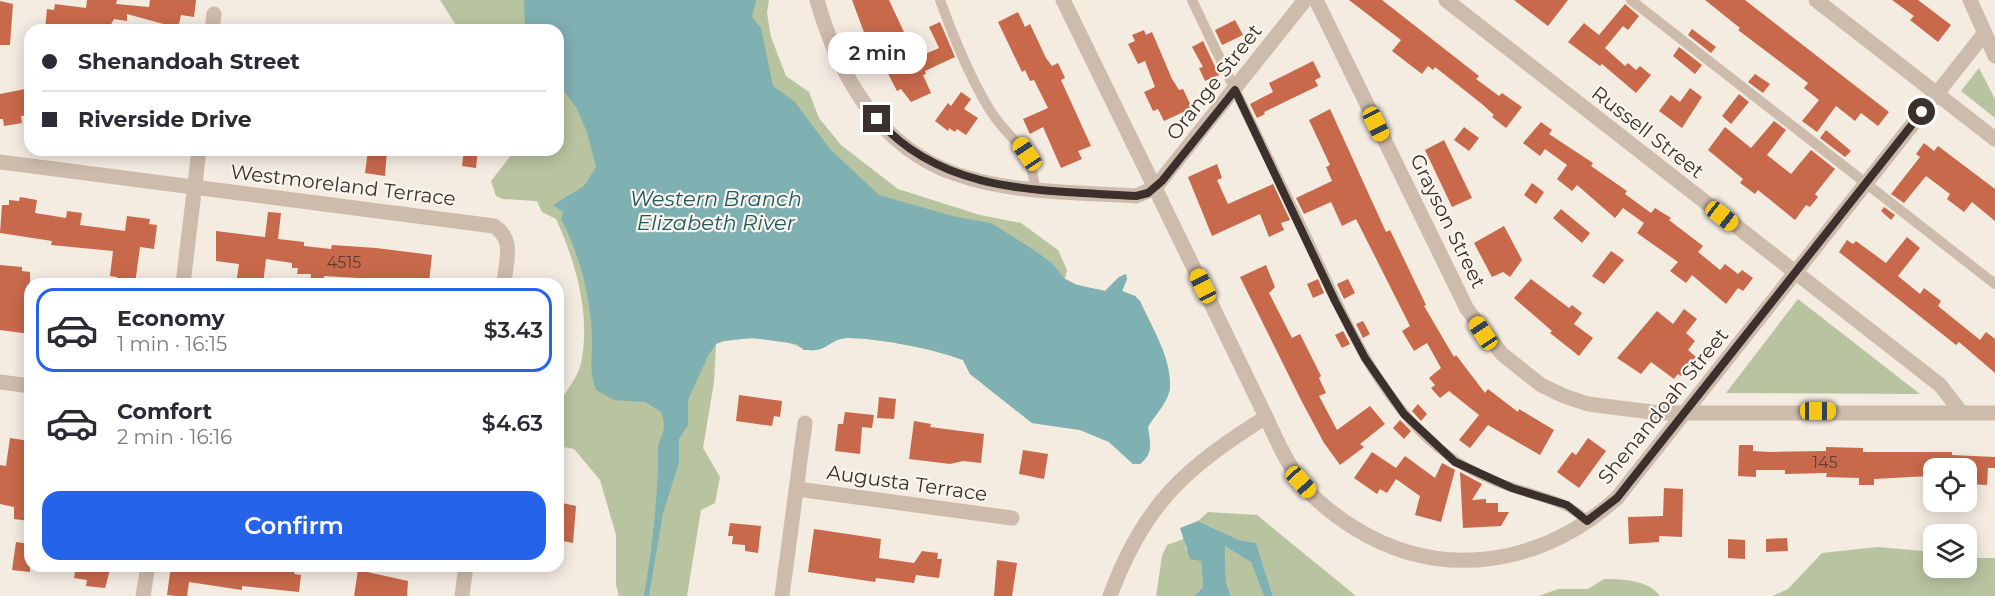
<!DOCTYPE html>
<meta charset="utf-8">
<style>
:root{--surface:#fff;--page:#f2f2f3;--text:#2b2b33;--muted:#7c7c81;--line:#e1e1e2;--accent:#2563eb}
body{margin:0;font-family:Montserrat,sans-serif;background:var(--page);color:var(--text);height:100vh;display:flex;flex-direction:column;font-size:22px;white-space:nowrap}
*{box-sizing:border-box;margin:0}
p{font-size:20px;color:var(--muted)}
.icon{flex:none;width:33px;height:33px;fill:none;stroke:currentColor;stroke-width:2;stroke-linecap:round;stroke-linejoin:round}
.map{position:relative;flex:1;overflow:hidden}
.drawer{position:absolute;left:24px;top:278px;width:540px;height:294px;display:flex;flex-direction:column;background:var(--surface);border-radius:18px;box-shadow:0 3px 15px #0003}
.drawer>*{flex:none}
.top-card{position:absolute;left:24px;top:24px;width:540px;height:132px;border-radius:18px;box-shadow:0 3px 15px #0003;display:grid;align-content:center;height:132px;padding:0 18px;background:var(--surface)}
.fabs{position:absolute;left:1923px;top:458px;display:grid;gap:12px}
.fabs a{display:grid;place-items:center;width:54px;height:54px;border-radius:12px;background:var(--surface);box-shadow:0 3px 15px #0003;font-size:30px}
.end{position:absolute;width:27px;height:27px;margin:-14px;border:8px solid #3b302b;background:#fff;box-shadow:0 0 0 3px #fff}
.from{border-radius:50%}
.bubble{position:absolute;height:42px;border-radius:18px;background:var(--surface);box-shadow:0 3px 15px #0003;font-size:20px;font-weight:600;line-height:42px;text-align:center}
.car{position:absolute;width:18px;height:36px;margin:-18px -9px;border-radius:8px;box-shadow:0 0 4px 2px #0007;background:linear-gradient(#f5c518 24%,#345 0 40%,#f5c518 0 76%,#345 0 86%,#f5c518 0)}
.top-card b{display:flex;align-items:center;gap:21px;height:57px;font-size:22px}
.top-card b+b{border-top:2px solid var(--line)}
.top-card i{width:15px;height:15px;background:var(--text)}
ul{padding:10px 0 0;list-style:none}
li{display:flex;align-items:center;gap:18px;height:84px;margin:0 12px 9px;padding:0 6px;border:3px solid transparent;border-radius:18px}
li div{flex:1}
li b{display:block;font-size:22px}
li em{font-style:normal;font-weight:600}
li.current{border-color:var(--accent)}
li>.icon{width:54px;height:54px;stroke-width:1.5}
.button{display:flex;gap:12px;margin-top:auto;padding:12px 18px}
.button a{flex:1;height:69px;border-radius:18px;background:var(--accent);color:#fff;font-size:24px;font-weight:600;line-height:69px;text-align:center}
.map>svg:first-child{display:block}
.green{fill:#b8c4a0}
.water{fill:#7fb0b2}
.building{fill:#c8694b}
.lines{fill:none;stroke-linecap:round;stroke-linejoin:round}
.service{stroke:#cdbbac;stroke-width:10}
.minor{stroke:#cdbbac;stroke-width:15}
.tertiary{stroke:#cdbbac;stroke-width:15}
.route{stroke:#3b302b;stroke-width:8}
.labels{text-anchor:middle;stroke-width:4.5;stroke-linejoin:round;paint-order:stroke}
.number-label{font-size:16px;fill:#5e3e33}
.street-label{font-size:20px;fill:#3b302b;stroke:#fbf5ee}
.water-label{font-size:21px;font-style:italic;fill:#1f5a5e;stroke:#fbf5ee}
</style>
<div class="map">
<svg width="1995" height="596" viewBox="0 0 1995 596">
<rect width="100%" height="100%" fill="#f4ebe1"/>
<path class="green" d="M440 0H769L767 13 771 37 786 76 809 92 819 118 841 145 898 189 980 215 1021 223 1058 250 1067 270 1065 279 1077 285 1105 291 1119 277 1126 274 1127 279 1122 291 1135 296 1140 301C1151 326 1171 357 1170 386 1170 400 1155 415 1148 427 1150 444 1154 452 1140 464H1133L1109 442 1080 430 1032 423 970 374 963 360C935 349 878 338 848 338 837 338 831 344 823 348 817 351 810 350 804 350 788 337 735 335 716 344L714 382 703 448 720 477 715 503 701 510 687 596H619L616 585V535L600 480 574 449 558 446C558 435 555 419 558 408 562 394 577 381 581 363 591 316 576 262 556 219L542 212 537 201 503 199 496 196 491 181 515 150H558V30H459Z
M1979 68 1995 99V118L1961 91Z
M1798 299 1920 394 1726 393Z
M1208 512 1257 515 1356 596H1273L1256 543 1239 540 1198 521Z
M1184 539 1186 550 1201 560 1203 587 1194 596H1156L1162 556 1167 545Z
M1225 545 1251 561 1264 596H1231L1226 583Z
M1878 547 1933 552 1934 567H1966L1967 558H1995V596H1772L1788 589 1822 553Z
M1604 579C1622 579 1649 580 1660 596H1539L1558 589H1588Z"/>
<path class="water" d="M524 0H756L752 17 761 28 773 86 795 102 830 149 879 195 956 217 991 223 1031 248 1052 263 1065 279 1077 285 1105 291 1119 277 1126 274 1127 279 1122 291 1135 296 1140 301C1151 326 1171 357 1170 386 1170 400 1155 415 1148 427 1150 444 1154 452 1140 464H1133L1109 442 1080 430 1032 423 970 374 963 360C935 349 878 338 848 338 837 338 831 344 823 348 817 351 810 350 804 350L797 344 752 338 723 341 716 344 708 356 688 400V425L679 439V463L663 513 649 596H644C652 548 658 500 658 452 658 433 669 435 661 412L645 402 614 400 596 390C588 367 593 358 592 335 590 295 580 255 561 219L563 212 553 205 584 186 596 167 587 132 576 107 558 83V30H525Z
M1198 521 1239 540 1256 543 1273 596H1264L1251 562 1225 546 1226 583 1231 596H1194L1203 587 1201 561 1190 559 1180 528Z"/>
<path class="building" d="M87 0H117L116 4 149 7 150 0H196L194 17 181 15 178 28 127 14V21L114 19 108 30H45L47 9 54 10 55 4 86 8Z
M852 0H889L916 58 939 48 929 27 940 22 955 57 925 71 926 74 923 75 931 93 911 102 901 89 897 91 882 62 876 65 866 44 868 43Z
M1349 0H1382L1479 76 1476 79 1499 96 1502 93 1522 107 1506 128 1492 117 1494 115 1482 104 1435 67 1433 70 1428 66 1422 74 1392 51 1401 40Z
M1514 0H1568L1548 26Z
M1705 0H1745L1889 112 1878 126 1861 113 1855 121 1836 106 1817 132 1802 121 1819 100 1804 88 1808 83 1738 30 1740 28Z
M1892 0H1918L1951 25 1938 42 1910 20 1914 16Z
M0 1 13 4 10 45H0Z
M1625 4 1639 16 1628 30 1623 26 1605 48 1625 66 1628 63 1636 70 1640 66 1651 75 1636 93 1602 64 1600 66 1568 42 1584 23 1599 35Z
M1018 12 1025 27 1030 24 1046 58 1052 66 1058 63 1065 78 1061 80 1091 146 1078 151 1082 159 1061 168 1043 127 1030 134 1023 119 1048 108 1034 80 1030 81 1025 70 1022 72 998 22Z
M1235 20 1243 35 1222 45 1215 30Z
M1692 29 1716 47 1711 53 1688 35Z
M1144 30 1146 35 1152 32 1172 79 1179 90 1183 89 1192 108 1164 121 1158 109 1153 111 1144 92 1155 87 1145 61 1138 64 1128 44 1135 41 1132 35Z
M1203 41 1219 75 1205 81 1199 68 1203 67 1192 47Z
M1679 47 1702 65 1695 74 1673 56Z
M1313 61 1321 77 1315 80 1318 86 1264 112 1265 114 1257 118 1250 104 1273 92 1269 83Z
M1755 74 1770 84 1763 93 1748 82Z
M1690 88 1702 97 1682 128 1659 111 1671 95 1680 102Z
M25 89 29 115 21 116 22 123 4 126 3 119H0V94Z
M961 92 971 99 964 109 978 118 966 135 957 129 955 132 949 128 948 131 935 121 948 103 951 106Z
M1739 94 1749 102 1731 124 1722 116Z
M1330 109 1386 232 1390 230 1426 305 1424 306 1454 357 1456 355 1485 393 1488 389 1518 412 1519 409 1554 430 1540 455 1488 425 1470 448 1459 440 1479 415 1449 391 1440 398 1431 388 1435 385 1429 378 1441 368 1427 343 1414 351 1402 331 1410 326 1356 219 1342 226 1331 202 1304 214 1296 198 1332 181 1326 167 1330 165 1309 120Z
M1774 121 1786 130 1767 155 1791 174 1811 150 1835 169 1815 194 1818 197 1810 207 1806 205 1795 220 1758 190 1755 194 1740 183 1743 179 1708 150 1725 127 1751 148Z
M1541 122 1552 130 1549 134 1593 163 1591 166 1627 191 1625 194 1651 213 1655 208 1671 218 1669 220 1703 246 1698 252 1720 270 1725 264 1738 274 1742 270 1753 278 1743 291 1738 288 1726 304 1692 275 1686 283 1670 271 1678 262 1637 233 1644 223 1623 208 1615 218 1577 185 1572 191 1557 179 1567 165 1545 149 1540 156 1523 143Z
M1464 127 1479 138 1469 151 1454 140Z
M1826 130 1851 151 1845 157 1820 138Z
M1444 140 1472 198 1452 207 1425 150Z
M1924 143 1934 151 1938 146 1995 189V221L1972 202 1964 212 1947 199 1950 194 1926 176 1904 203 1891 194 1920 157 1916 154Z
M368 150H387L385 176 365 173Z
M464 150H478L476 168 462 166Z
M1217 164 1222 178 1217 180 1228 204 1273 184 1290 220 1281 223 1284 230 1269 237 1260 214 1212 236 1188 177Z
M1532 183 1544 192 1536 204 1524 195Z
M20 197 37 200 35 213 66 218 67 211 82 213 80 225 125 231 127 216 150 219 149 224 157 225 154 249 140 247 135 284H117V277L110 276 113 251 51 245 52 241 0 233 2 205H9V200L19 201Z
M1884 207 1895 215 1891 220 1881 211Z
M1561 209 1590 233 1582 243 1553 218Z
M268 212 281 213 278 239 304 242V246L331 249 332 245 376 248 432 255 429 282 324 276 323 284H310L311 274H297L298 268H292V263L266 259 263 284H236L239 264 216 261V231L265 237Z
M1504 226 1522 260 1510 277 1503 272 1492 277 1474 243Z
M1907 237 1920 248 1898 276 1920 294 1924 288 1941 301 1938 306 1980 340 1986 332 1995 339V373L1959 342 1956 345 1839 252 1847 240 1853 244 1856 241 1886 263Z
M1611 251 1624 260 1604 284 1592 276Z
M0 265 22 267V271L30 272V334L0 330Z
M1266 265 1275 287 1269 293 1292 338 1300 334 1321 376 1319 378 1326 393 1319 396 1337 430 1370 406 1385 424 1360 444 1364 447 1340 465 1324 443 1301 400 1240 277Z
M1318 279 1324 293 1313 298 1307 284Z
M1348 279 1355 293 1344 299 1337 284Z
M1531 279 1569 308 1572 305 1582 313 1574 324 1593 338 1579 356 1550 333 1552 331 1514 298Z
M1684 309 1697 319 1686 333 1695 341 1688 350 1696 357 1681 376 1678 374 1674 379 1651 362 1641 374 1617 358 1657 311 1673 324Z
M1363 321 1370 334 1363 338 1356 324Z
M1343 331 1350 344 1342 348 1335 335Z
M739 395 782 401 780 417 774 416 772 426 736 421Z
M879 397 896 399 894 419 877 418Z
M1418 404 1427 414 1421 421 1412 411Z
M845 412 874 415 872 428 862 427 860 454 835 451 838 424H843Z
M1400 420 1411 431 1404 439 1393 428Z
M914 421 931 424 930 427 984 434 981 463 963 461 950 464 909 459Z
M10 438 30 441 29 521 14 519V507L0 504V465L6 466Z
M1588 438 1606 451 1579 488 1557 472 1572 452 1576 455Z
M1739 445H1753V451L1770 452 1826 451V447L1863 448V452H1952V455L1995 457V468H1988L1987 485 1967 484V468H1934L1930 469V476L1874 479V485H1859V478L1826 477 1827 473 1785 474V470H1756V477L1738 476Z
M1023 450 1048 454 1044 479 1019 474Z
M1372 452 1396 468 1405 456 1435 478 1442 463 1455 470 1441 522 1415 515 1420 496 1396 479 1387 493 1380 489 1377 494 1354 478Z
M1460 472 1482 484 1472 500 1486 499V503H1498V512H1509L1501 526 1463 528Z
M1664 488 1683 489 1682 537 1659 536V542L1629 544 1628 517 1663 516Z
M558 502 576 506 573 543 558 540Z
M730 523 761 526 758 553 745 551V545L732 544 733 536H728Z
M814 529 881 539 879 558 914 563 922 551 938 553 937 559H942L939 578 916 575 914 583 876 578 875 582 808 572Z
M1787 538 1788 551 1766 552V539Z
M1728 539 1745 540V559L1728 558Z
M16 542 30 544V572L12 570Z
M997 560 1017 563 1012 596H994Z
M76 566H111L105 588 86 586 87 580 74 578Z
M171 566H296L294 574 301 575 299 592 242 586V590L189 582 187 596H176L167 595Z
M358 570 408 581 407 596H354Z"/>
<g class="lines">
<path class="service" d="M940 0C952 33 970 77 988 107 1009 143 1030 141 1035 189
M1192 0C1227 74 1263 147 1299 221 1336 297 1365 379 1428 439 1453 462 1482 478 1514 488 1540 497 1568 501 1587 521
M1631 0 1995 284"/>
<path class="minor" d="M817 0C838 74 879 148 956 174 1013 194 1077 192 1136 196L1155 188 1063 0
M1316 0 1467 309 1502 354 1541 385 1564 396 1588 404 1659 413H1995
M1446 0 1940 385 1961 412
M1816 0 1995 139
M1970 0 1995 56
M212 30 214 14
M0 162 494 226C515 240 506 261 504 284
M183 284 199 150
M0 382 30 386
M1266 417C1276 439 1286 461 1300 481 1315 501 1335 516 1356 529 1443 582 1542 565 1617 498L1984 34
M797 489 1012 518
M143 596 148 566
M462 596 466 566
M782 596 805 423"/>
<path class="tertiary" d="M1110 596C1144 504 1185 468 1266 417L1155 188 1305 0"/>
</g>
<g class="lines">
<path class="route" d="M877 119C943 195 1044 190 1136 196L1148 193 1162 181 1235 90 1335 301 1365 358 1404 414 1455 462 1512 488 1567 505 1587 521 1617 498 1922 112"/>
</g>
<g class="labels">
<g class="number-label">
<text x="344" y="268">4515</text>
<text x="1825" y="468">145</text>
</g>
<g class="street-label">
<text transform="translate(1214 82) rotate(-52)" y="7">Orange Street</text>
<text transform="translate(1648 132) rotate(38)" y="7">Russell Street</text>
<text transform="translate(343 185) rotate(7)" y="7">Westmoreland Terrace</text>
<text transform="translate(1448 221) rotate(64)" y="7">Grayson Street</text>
<text transform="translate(1663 406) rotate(-51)" y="7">Shenandoah Street</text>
<text transform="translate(907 483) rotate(8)" y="7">Augusta Terrace</text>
</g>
<g class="water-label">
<text x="716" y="206">Western Branch<tspan x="716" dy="24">Elizabeth River</tspan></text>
</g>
</g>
</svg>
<div class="fabs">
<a><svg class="icon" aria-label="locate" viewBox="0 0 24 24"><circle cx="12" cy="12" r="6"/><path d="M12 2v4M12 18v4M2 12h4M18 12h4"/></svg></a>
<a><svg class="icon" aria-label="layers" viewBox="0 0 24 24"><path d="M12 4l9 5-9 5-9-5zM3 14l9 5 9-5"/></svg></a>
</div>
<i class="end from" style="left:1922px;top:112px"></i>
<i class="end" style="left:877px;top:119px"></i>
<div class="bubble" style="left:828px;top:32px;width:99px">2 min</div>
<i class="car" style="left:1376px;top:124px;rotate:154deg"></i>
<i class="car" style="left:1027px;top:154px;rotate:326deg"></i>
<i class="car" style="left:1722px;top:216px;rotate:128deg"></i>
<i class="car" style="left:1203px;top:286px;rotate:334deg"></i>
<i class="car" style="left:1483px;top:333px;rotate:326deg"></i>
<i class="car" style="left:1818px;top:411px;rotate:90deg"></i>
<i class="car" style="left:1301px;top:482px;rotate:138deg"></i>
<div class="top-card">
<b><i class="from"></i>Shenandoah Street</b>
<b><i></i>Riverside Drive</b>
</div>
<section class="drawer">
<ul>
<li class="current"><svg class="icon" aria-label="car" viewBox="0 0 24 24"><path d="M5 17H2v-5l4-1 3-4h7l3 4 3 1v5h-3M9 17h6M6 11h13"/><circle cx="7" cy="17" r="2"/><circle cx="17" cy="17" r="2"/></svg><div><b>Economy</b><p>1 min · 16:15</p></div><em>$3.43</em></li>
<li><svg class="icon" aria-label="car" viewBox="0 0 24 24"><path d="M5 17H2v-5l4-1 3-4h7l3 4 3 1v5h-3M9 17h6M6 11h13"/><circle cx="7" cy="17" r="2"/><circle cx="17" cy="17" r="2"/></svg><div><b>Comfort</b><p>2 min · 16:16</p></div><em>$4.63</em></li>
</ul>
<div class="button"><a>Confirm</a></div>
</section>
</div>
